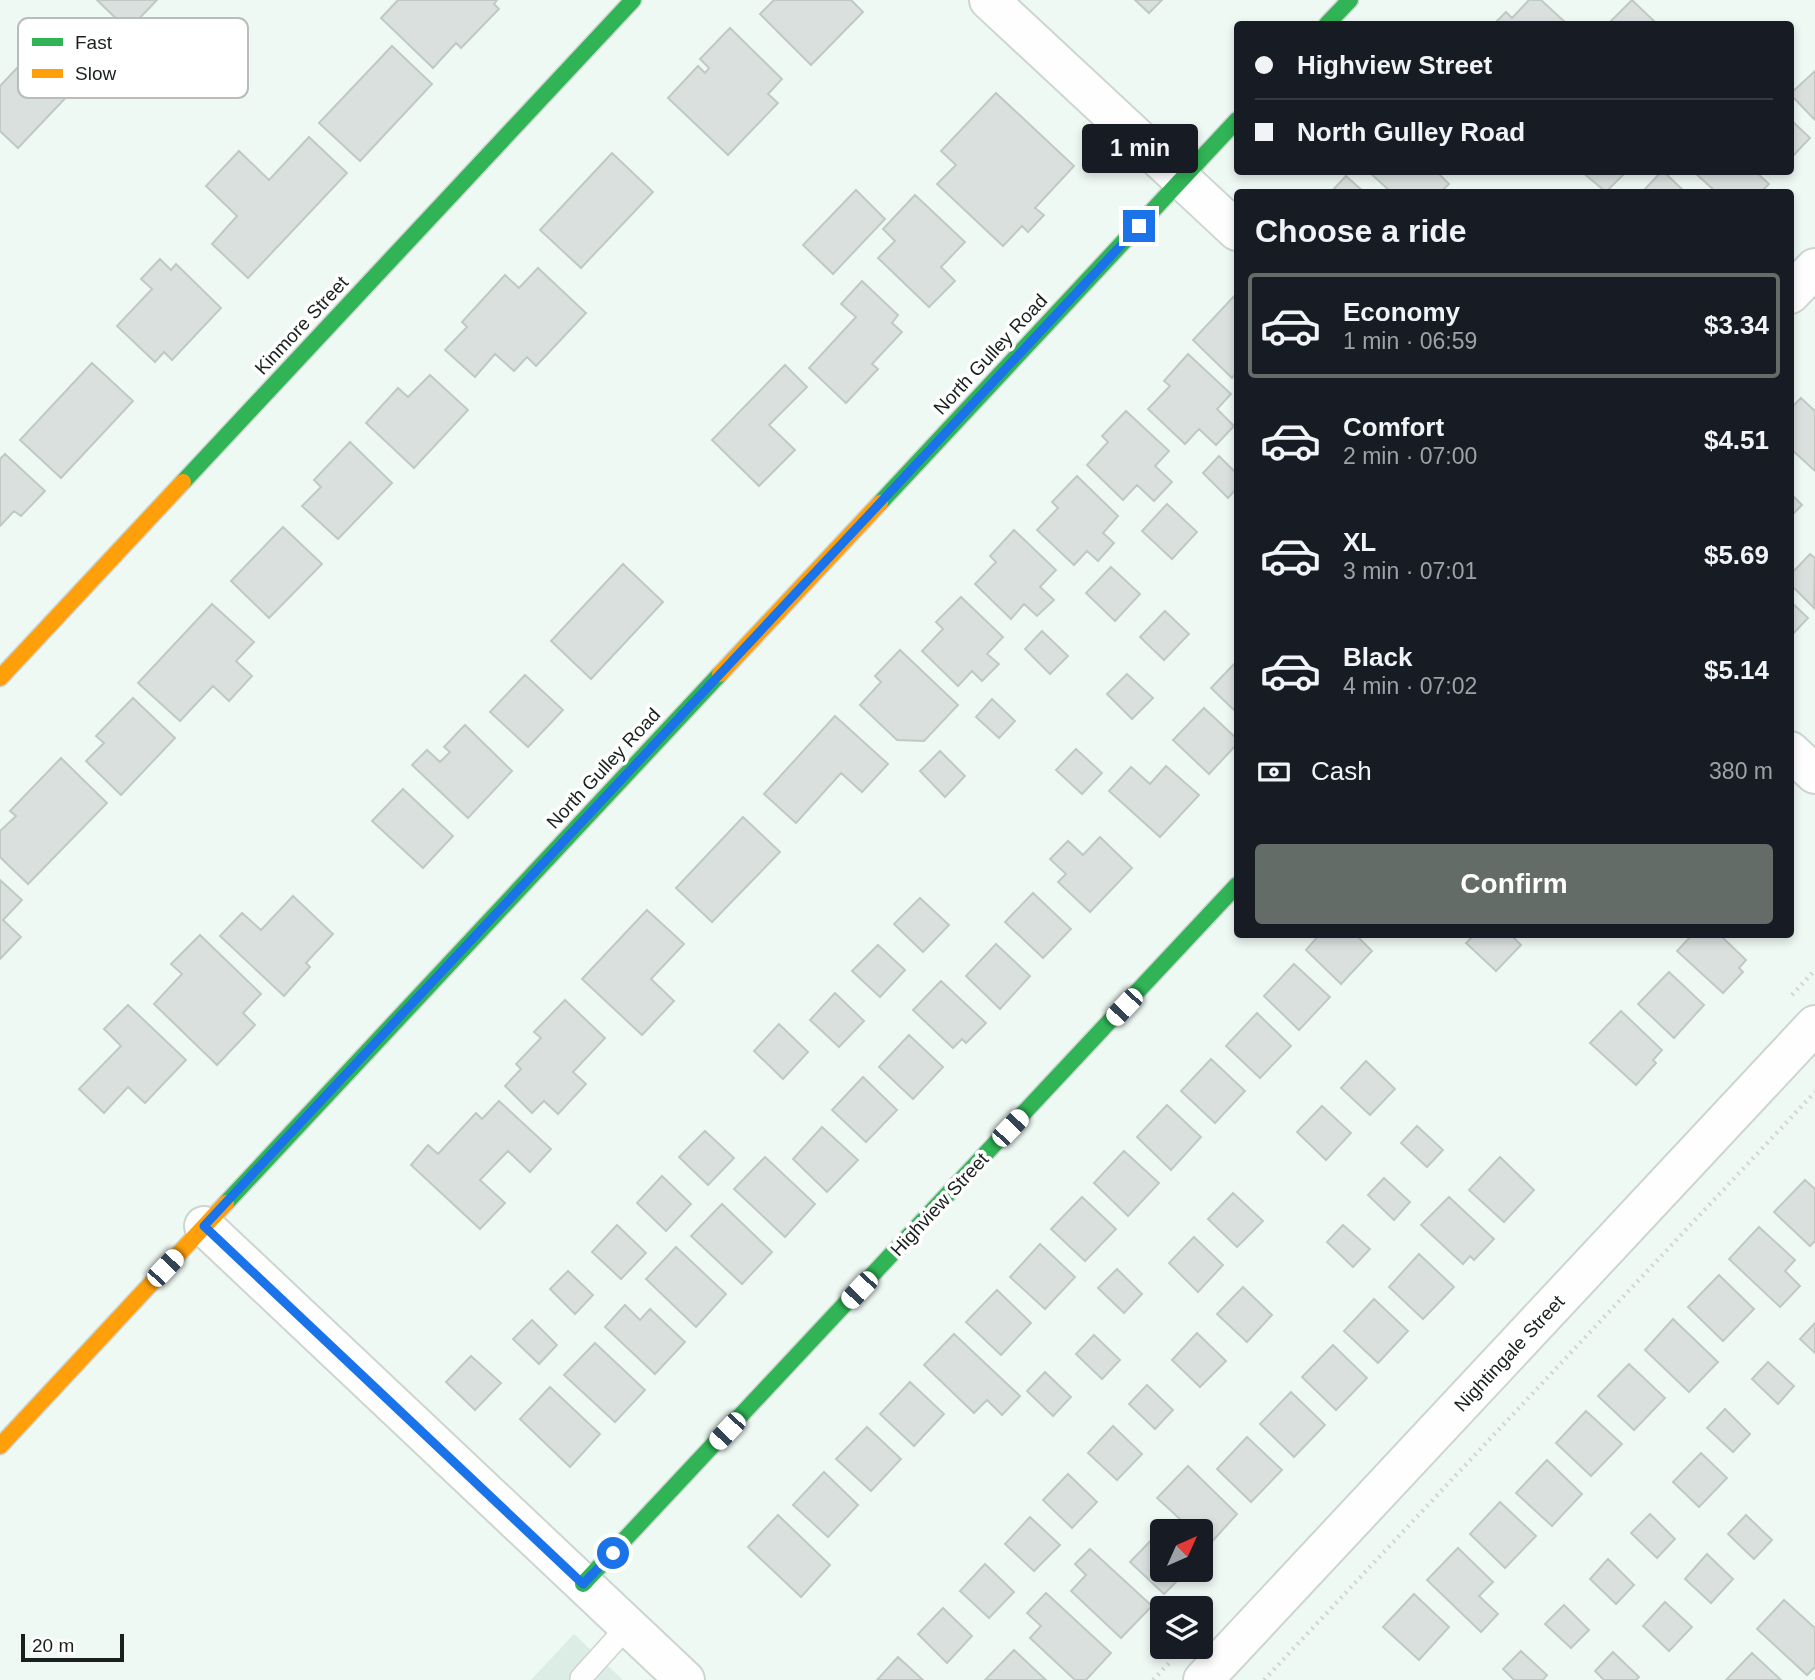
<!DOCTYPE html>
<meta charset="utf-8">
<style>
:root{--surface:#171b24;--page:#242831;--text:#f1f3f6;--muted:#9ea1a6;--line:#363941;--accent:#646c68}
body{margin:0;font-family:Arial,sans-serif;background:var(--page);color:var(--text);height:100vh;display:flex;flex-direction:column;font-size:26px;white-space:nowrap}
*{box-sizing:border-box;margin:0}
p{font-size:23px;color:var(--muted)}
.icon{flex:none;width:38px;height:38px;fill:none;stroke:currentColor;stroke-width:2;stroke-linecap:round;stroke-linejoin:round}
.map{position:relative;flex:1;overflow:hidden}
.sheet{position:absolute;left:1234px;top:189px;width:560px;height:749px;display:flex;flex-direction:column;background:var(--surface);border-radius:7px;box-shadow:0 4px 10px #0003}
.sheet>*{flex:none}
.hud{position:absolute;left:1234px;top:21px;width:560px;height:154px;border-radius:7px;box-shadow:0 4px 10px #0003;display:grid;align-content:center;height:154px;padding:0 21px;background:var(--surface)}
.needle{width:46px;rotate:45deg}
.controls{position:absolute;left:1150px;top:1519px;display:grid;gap:14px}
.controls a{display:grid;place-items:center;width:63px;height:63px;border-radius:7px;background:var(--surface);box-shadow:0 4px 10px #0003;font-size:35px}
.scale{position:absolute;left:21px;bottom:18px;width:103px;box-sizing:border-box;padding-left:7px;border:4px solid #19201d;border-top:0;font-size:19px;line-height:24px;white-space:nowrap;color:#19201d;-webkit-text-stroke:5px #fff;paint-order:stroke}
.end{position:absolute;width:32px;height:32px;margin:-16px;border:9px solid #1a73e8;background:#fff;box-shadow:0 0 0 4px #fff}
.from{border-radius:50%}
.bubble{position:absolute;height:49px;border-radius:7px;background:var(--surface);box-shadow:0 4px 10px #0003;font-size:23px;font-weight:700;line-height:49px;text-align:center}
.car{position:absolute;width:21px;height:42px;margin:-21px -10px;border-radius:9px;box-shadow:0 0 5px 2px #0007;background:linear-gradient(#fff 24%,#345 0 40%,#fff 0 76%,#345 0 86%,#fff 0)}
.hud b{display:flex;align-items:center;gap:24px;height:66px;font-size:26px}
.hud b+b{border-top:2px solid var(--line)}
.hud i{width:18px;height:18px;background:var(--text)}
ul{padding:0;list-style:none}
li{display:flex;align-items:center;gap:21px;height:105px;margin:0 14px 10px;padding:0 7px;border:4px solid transparent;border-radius:7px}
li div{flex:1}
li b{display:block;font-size:26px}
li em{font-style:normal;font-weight:700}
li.selected{border-color:var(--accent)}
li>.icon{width:63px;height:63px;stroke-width:1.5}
h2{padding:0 21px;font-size:32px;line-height:84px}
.pay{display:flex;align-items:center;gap:18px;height:77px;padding:0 21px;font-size:26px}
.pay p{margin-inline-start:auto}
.button{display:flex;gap:14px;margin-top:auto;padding:14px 21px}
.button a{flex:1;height:80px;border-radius:7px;background:var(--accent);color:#fff;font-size:28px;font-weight:700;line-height:80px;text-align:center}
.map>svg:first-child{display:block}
.built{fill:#dbede5}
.building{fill:#d9e0dd;stroke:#c1c9c5;stroke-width:2}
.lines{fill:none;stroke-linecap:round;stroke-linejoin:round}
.lane-casing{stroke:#cdd5d1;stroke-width:24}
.street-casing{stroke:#cdd5d1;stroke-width:42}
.fast-casing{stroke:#cdd5d1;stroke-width:19}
.slow-casing{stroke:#cdd5d1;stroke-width:19}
.path{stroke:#d3d5d5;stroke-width:4.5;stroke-dasharray:2 5;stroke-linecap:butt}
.lane{stroke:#fdfefd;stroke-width:21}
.street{stroke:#fdfefd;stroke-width:38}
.fast{stroke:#30b455;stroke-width:16}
.slow{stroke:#ff9f0a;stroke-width:16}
.route{stroke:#1a73e8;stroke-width:9}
.labels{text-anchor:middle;stroke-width:7;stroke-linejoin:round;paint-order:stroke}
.street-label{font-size:19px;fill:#19201d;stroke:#fff}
.key{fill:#fff;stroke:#babcbb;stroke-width:2}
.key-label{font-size:19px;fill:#19201d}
</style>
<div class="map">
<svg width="1815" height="1680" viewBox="0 0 1815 1680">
<rect width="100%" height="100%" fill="#eff9f4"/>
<path class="built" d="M574 1634 623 1680H531Z"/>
<path class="building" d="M97 0H157L128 30Z
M398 0H497L494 4 499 9 461 48 456 43 433 68 381 18Z
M774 0H851L863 12 811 65 760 14Z
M1135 0H1162L1149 13Z
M1529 0H1541L1567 24H1494L1506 12 1512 18Z
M1632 0 1657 24H1608Z
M730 28 782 79 768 94 778 103 728 155 668 98 698 66 705 73 709 68 700 59Z
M50 33 91 71 18 148 0 131V86Z
M392 46 432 84 360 161 319 123Z
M1815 71V120L1790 94Z
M996 93 1074 166 1035 208 1044 215 1028 232 1022 226 1003 246 937 184 956 165 941 151Z
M1790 119 1810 138 1790 159Z
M309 137 347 173 248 278 212 244 237 216 206 186 239 151 269 180Z
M612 153 653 192 581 268 540 230Z
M1369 172H1441L1439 174 1449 184 1441 192 1421 190 1419 192H1391Z
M1582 172H1626L1606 192Z
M1661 172H1664L1685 192H1647L1644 190Z
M1694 172H1756L1769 184 1761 192H1716Z
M1346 176 1364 192H1331Z
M856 190 885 219 833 274 803 245Z
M915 195 965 242 941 267 955 281 929 307 878 258 895 241 883 229Z
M160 259 171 270 176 264 221 308 172 360 164 352 155 362 117 326 152 289 141 279Z
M538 268 586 313 536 366 527 357 514 371 495 354 475 377 445 350 467 327 462 322 505 275 519 288Z
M862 281 898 315 892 323 902 332 872 364 878 369 846 403 809 368 856 317 841 304Z
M1237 293V372L1232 378 1193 340Z
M1188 354 1231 394 1217 409 1234 426 1216 445 1199 429 1185 444 1148 409 1170 386 1164 381Z
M92 363 133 401 61 478 20 440Z
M785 365 807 387 769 425 795 450 759 486 712 440Z
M430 375 468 410 414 468 366 423 398 388 408 397Z
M1801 398 1815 411V471L1790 448V409Z
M1126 411 1169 451 1155 466 1172 482 1154 501 1137 485 1123 500 1087 465 1108 442 1102 436Z
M350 442 392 483 338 539 302 506 321 487 314 480Z
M5 454 45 491 21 516 14 511 0 526V459Z
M1219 456 1237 474V488L1228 498 1203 473Z
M1077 476 1118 516 1103 533 1114 543 1098 561 1087 551 1074 565 1037 530 1058 508 1052 502Z
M1790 493 1802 505 1790 517Z
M1167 504 1197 532 1172 559 1142 531Z
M283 527 322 564 269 618 231 581Z
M1014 530 1056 570 1040 587 1054 600 1037 616 1024 604 1011 619 975 584 996 562 990 556Z
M1810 554 1815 558 1814 608 1790 584V575Z
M623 564 663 602 591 679 551 641Z
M1111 567 1140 594 1115 621 1086 593Z
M961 597 1003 637 987 654 999 664 982 681 972 671 958 686 922 651 943 629 936 622Z
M1790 601 1808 618 1790 637Z
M212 604 254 642 236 661 252 676 229 701 213 686 180 721 138 683Z
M1165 611 1189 634 1164 660 1140 637Z
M1042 631 1068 656 1050 674 1025 649Z
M900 650 958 705 924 741 897 740 860 705 881 682 875 676Z
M1237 661V713L1211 688Z
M1127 674 1153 698 1132 719 1107 694Z
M525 675 563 710 528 747 490 712Z
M133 698 175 738 121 795 86 761 104 743 96 736Z
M992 699 1015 721 999 738 976 717Z
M1204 708 1237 739V744L1209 774 1173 740Z
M835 716 888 764 862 792 841 773 796 823 764 794Z
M465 725 512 771 468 818 412 765 427 750 440 762 450 752 444 747Z
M1076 749 1102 773 1082 794 1056 770Z
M940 751 965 776 945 797 920 771Z
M61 758 107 803 28 884 0 857V831L16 816 10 811Z
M1166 766 1199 795 1160 837 1109 791 1131 767 1150 784Z
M403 789 453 836 423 868 372 821Z
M743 817 780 852 712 922 676 888Z
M1100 837 1132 868 1090 912 1058 882 1066 874 1050 859 1068 841 1083 855Z
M0 880 22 900 3 920 21 937 0 959Z
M1033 893 1071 929 1043 958 1005 922Z
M293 896 333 934 306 963 310 967 284 996 220 936 242 913 261 930Z
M920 898 949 925 923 952 894 924Z
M647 910 684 944 651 979 674 1001 642 1035 582 979Z
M1320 934H1355L1372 951 1341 984 1306 950Z
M1475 934H1510L1521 945 1496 971 1466 943Z
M1693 934H1719L1746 960 1739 968 1743 972 1723 993 1677 951Z
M200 935 261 994 243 1013 255 1025 217 1065 154 1004 182 974 171 964Z
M996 944 1030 976 1000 1009 966 976Z
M878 945 905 970 880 997 852 971Z
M1294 964 1330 997 1299 1030 1264 996Z
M1669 972 1704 1005 1674 1038 1638 1004Z
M941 981 986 1023 966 1043 962 1039 953 1048 913 1010Z
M835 993 864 1021 839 1047 810 1020Z
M565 1000 605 1038 573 1072 586 1084 558 1114 544 1101 532 1113 505 1086 521 1069 516 1064 541 1038 534 1032Z
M128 1005 186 1060 145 1103 128 1087 104 1113 79 1089 121 1046 104 1029Z
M1621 1011 1662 1050 1653 1060 1656 1063 1636 1085 1590 1043Z
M1257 1013 1291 1046 1260 1078 1226 1046Z
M779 1024 808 1052 783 1079 754 1051Z
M909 1035 943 1067 913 1099 879 1067Z
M1211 1059 1245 1091 1215 1123 1181 1091Z
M1366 1061 1395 1089 1370 1115 1341 1088Z
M863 1077 897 1110 866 1142 832 1110Z
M499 1101 551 1149 530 1172 508 1151 480 1180 505 1203 480 1229 411 1165 428 1145 438 1154 476 1113 482 1119Z
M1167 1105 1201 1137 1171 1170 1137 1137Z
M1322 1106 1351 1133 1326 1160 1297 1132Z
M1417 1126 1443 1150 1427 1167 1401 1143Z
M822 1127 858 1160 827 1192 793 1159Z
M705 1131 734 1158 708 1185 679 1157Z
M1124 1151 1159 1183 1128 1216 1094 1183Z
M765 1157 815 1204 785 1237 734 1189Z
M1500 1157 1534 1190 1504 1222 1469 1190Z
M662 1176 691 1204 666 1231 637 1203Z
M1384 1178 1410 1202 1394 1220 1368 1195Z
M1805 1180 1815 1189V1241L1810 1246 1774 1212Z
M1233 1193 1263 1221 1237 1247 1208 1219Z
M1082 1197 1116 1229 1085 1261 1051 1229Z
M1449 1197 1494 1239 1474 1260 1470 1256 1463 1264 1421 1225Z
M722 1204 772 1252 742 1284 691 1236Z
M617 1225 646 1253 621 1279 592 1252Z
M1343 1225 1370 1249 1353 1267 1327 1242Z
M1759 1227 1795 1260 1785 1271 1800 1286 1780 1307 1729 1259Z
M1194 1237 1223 1265 1198 1292 1169 1263Z
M1040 1244 1075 1277 1045 1309 1010 1277Z
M676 1247 726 1294 696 1327 646 1279Z
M1419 1254 1454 1287 1423 1319 1389 1287Z
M1117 1269 1142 1294 1124 1313 1098 1288Z
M568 1271 593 1295 575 1314 550 1289Z
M1719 1275 1754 1309 1723 1341 1688 1307Z
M1243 1287 1272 1315 1247 1342 1217 1314Z
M997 1290 1031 1323 1001 1355 966 1322Z
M1374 1299 1408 1331 1378 1363 1344 1331Z
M625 1305 640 1320 650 1309 685 1342 655 1374 605 1327Z
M1673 1319 1718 1362 1689 1392 1645 1350Z
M532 1320 557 1345 539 1364 513 1339Z
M1815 1323V1353L1800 1339Z
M1197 1333 1226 1361 1200 1387 1172 1360Z
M954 1334 1020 1396 1002 1415 987 1400 974 1413 924 1365Z
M1094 1335 1120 1360 1102 1379 1076 1354Z
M595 1343 645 1390 615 1422 564 1375Z
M1333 1345 1367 1378 1336 1410 1302 1377Z
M471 1356 501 1383 475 1410 446 1382Z
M1768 1362 1794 1386 1778 1404 1752 1379Z
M1629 1364 1665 1398 1634 1430 1598 1396Z
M1045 1372 1071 1397 1053 1416 1027 1391Z
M910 1382 944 1414 914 1446 880 1414Z
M1147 1385 1173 1410 1155 1429 1129 1404Z
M550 1387 600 1434 570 1467 520 1419Z
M1291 1392 1325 1425 1294 1457 1260 1424Z
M1725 1409 1750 1434 1733 1452 1707 1428Z
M1586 1411 1622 1444 1591 1476 1556 1443Z
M1113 1426 1142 1454 1117 1480 1088 1453Z
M867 1427 901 1459 871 1491 836 1459Z
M1247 1437 1282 1470 1251 1502 1217 1469Z
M1701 1453 1727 1478 1699 1507 1673 1482Z
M1547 1460 1582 1494 1552 1526 1516 1493Z
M1188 1466 1237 1514 1208 1546 1200 1539V1531H1193L1157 1498Z
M824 1472 858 1505 828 1537 793 1505Z
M1068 1474 1097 1502 1072 1528 1043 1500Z
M1500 1502 1536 1536 1505 1568 1470 1534Z
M1650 1514 1675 1539 1657 1558 1631 1533Z
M778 1515 830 1565 801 1597 748 1547Z
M1746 1515 1772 1540 1754 1559 1728 1534Z
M1030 1517 1060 1545 1034 1571 1005 1544Z
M1161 1530 1162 1570H1188L1164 1594 1130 1562Z
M1458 1548 1493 1582 1479 1596 1498 1614 1481 1632 1427 1580Z
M1090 1549 1152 1606 1121 1638 1071 1591 1086 1575 1075 1564Z
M1707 1554 1733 1579 1711 1603 1685 1579Z
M1608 1559 1634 1585 1616 1604 1590 1579Z
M985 1564 1014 1592 989 1618 960 1591Z
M1046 1593 1111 1653 1086 1680H1075L1030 1638 1041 1626 1027 1613Z
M1414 1594 1449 1627 1419 1660 1383 1627Z
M1784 1600 1815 1628V1667L1807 1675 1757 1629Z
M1665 1602 1692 1627 1669 1651 1643 1626Z
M1564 1605 1589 1630 1571 1648 1545 1624Z
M943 1608 972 1636 947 1663 918 1634Z
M1014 1650 1046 1680H985Z
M1521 1651 1547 1675 1543 1680H1514L1503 1669Z
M1613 1652 1639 1677 1636 1680H1604L1595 1671Z
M1752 1653 1781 1680H1726Z
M898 1657 923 1680H877Z"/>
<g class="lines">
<g class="lane-casing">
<path id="lane" d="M583 1680 581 1678 628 1626"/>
</g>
<g class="street-casing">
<path id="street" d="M989 0 1237 231
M1790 294 1815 268
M1790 751 1815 774
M204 1226 685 1680
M1203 1680 1815 1025"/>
</g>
<g class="fast-casing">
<path id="fast" d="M1327 24 1350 0
M183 482 633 0
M880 503 1237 120
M226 1203 720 674
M583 1584 1237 885"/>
</g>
<g class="slow-casing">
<path id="slow" d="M720 674 880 503
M0 678 183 482
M0 1446 226 1203"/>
</g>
<path class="path" d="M1792 995 1815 970
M1153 1680 1169 1663
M1264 1680 1815 1092"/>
<use href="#lane" class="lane"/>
<use href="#street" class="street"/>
<use href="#fast" class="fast"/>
<use href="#slow" class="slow"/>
</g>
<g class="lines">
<path class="route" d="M613 1553 583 1584 204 1226 1139 226"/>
</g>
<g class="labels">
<g class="street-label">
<text transform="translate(301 325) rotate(-47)" y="7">Kinmore Street</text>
<text transform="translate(990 354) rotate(-47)" y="7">North Gulley Road</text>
<text transform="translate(603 768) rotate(-47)" y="7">North Gulley Road</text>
<text transform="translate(939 1204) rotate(-47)" y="7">Highview Street</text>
<text transform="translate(1509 1353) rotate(-47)" y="7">Nightingale Street</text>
</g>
</g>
<rect x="18" y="18" width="230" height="80" rx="10" class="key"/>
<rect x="32" y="38" width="31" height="8" fill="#30b455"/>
<rect x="32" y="69" width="31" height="9" fill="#ff9f0a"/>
<g class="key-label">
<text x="75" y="49">Fast</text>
<text x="75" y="80">Slow</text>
</g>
</svg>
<div class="controls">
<a><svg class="needle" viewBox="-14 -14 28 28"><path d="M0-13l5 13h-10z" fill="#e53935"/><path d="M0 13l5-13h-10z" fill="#9ea1a6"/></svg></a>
<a><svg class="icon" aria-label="layers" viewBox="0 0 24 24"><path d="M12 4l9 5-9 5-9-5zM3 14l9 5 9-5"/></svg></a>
</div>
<div class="scale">20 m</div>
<i class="end from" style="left:613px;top:1553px"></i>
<i class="end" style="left:1139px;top:226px"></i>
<div class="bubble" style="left:1082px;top:124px;width:116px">1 min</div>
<i class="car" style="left:1124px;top:1007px;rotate:223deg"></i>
<i class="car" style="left:1010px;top:1128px;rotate:43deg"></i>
<i class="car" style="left:165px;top:1268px;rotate:43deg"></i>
<i class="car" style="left:859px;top:1290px;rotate:223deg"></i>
<i class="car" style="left:727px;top:1431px;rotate:223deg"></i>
<div class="hud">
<b><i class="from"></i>Highview Street</b>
<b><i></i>North Gulley Road</b>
</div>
<section class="sheet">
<h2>Choose a ride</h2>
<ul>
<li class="selected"><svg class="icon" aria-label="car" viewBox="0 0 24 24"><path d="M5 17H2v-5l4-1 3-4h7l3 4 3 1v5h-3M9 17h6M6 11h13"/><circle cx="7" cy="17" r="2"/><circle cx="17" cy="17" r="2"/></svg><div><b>Economy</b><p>1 min · 06:59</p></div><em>$3.34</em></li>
<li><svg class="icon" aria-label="car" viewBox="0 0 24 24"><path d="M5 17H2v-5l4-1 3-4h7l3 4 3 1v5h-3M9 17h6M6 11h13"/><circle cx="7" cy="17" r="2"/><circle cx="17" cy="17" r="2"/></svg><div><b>Comfort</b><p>2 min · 07:00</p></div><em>$4.51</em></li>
<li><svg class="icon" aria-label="car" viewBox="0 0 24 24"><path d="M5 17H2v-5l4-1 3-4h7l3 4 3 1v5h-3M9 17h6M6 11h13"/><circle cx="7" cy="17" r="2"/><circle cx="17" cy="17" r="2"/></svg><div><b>XL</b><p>3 min · 07:01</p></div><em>$5.69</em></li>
<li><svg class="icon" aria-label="car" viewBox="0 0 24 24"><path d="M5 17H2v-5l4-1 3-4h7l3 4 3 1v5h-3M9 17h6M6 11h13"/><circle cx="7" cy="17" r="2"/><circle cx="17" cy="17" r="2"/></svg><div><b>Black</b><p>4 min · 07:02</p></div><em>$5.14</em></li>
</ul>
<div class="pay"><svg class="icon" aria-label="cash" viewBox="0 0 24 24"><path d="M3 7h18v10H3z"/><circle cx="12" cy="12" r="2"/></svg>Cash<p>380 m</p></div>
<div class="button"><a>Confirm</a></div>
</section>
</div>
